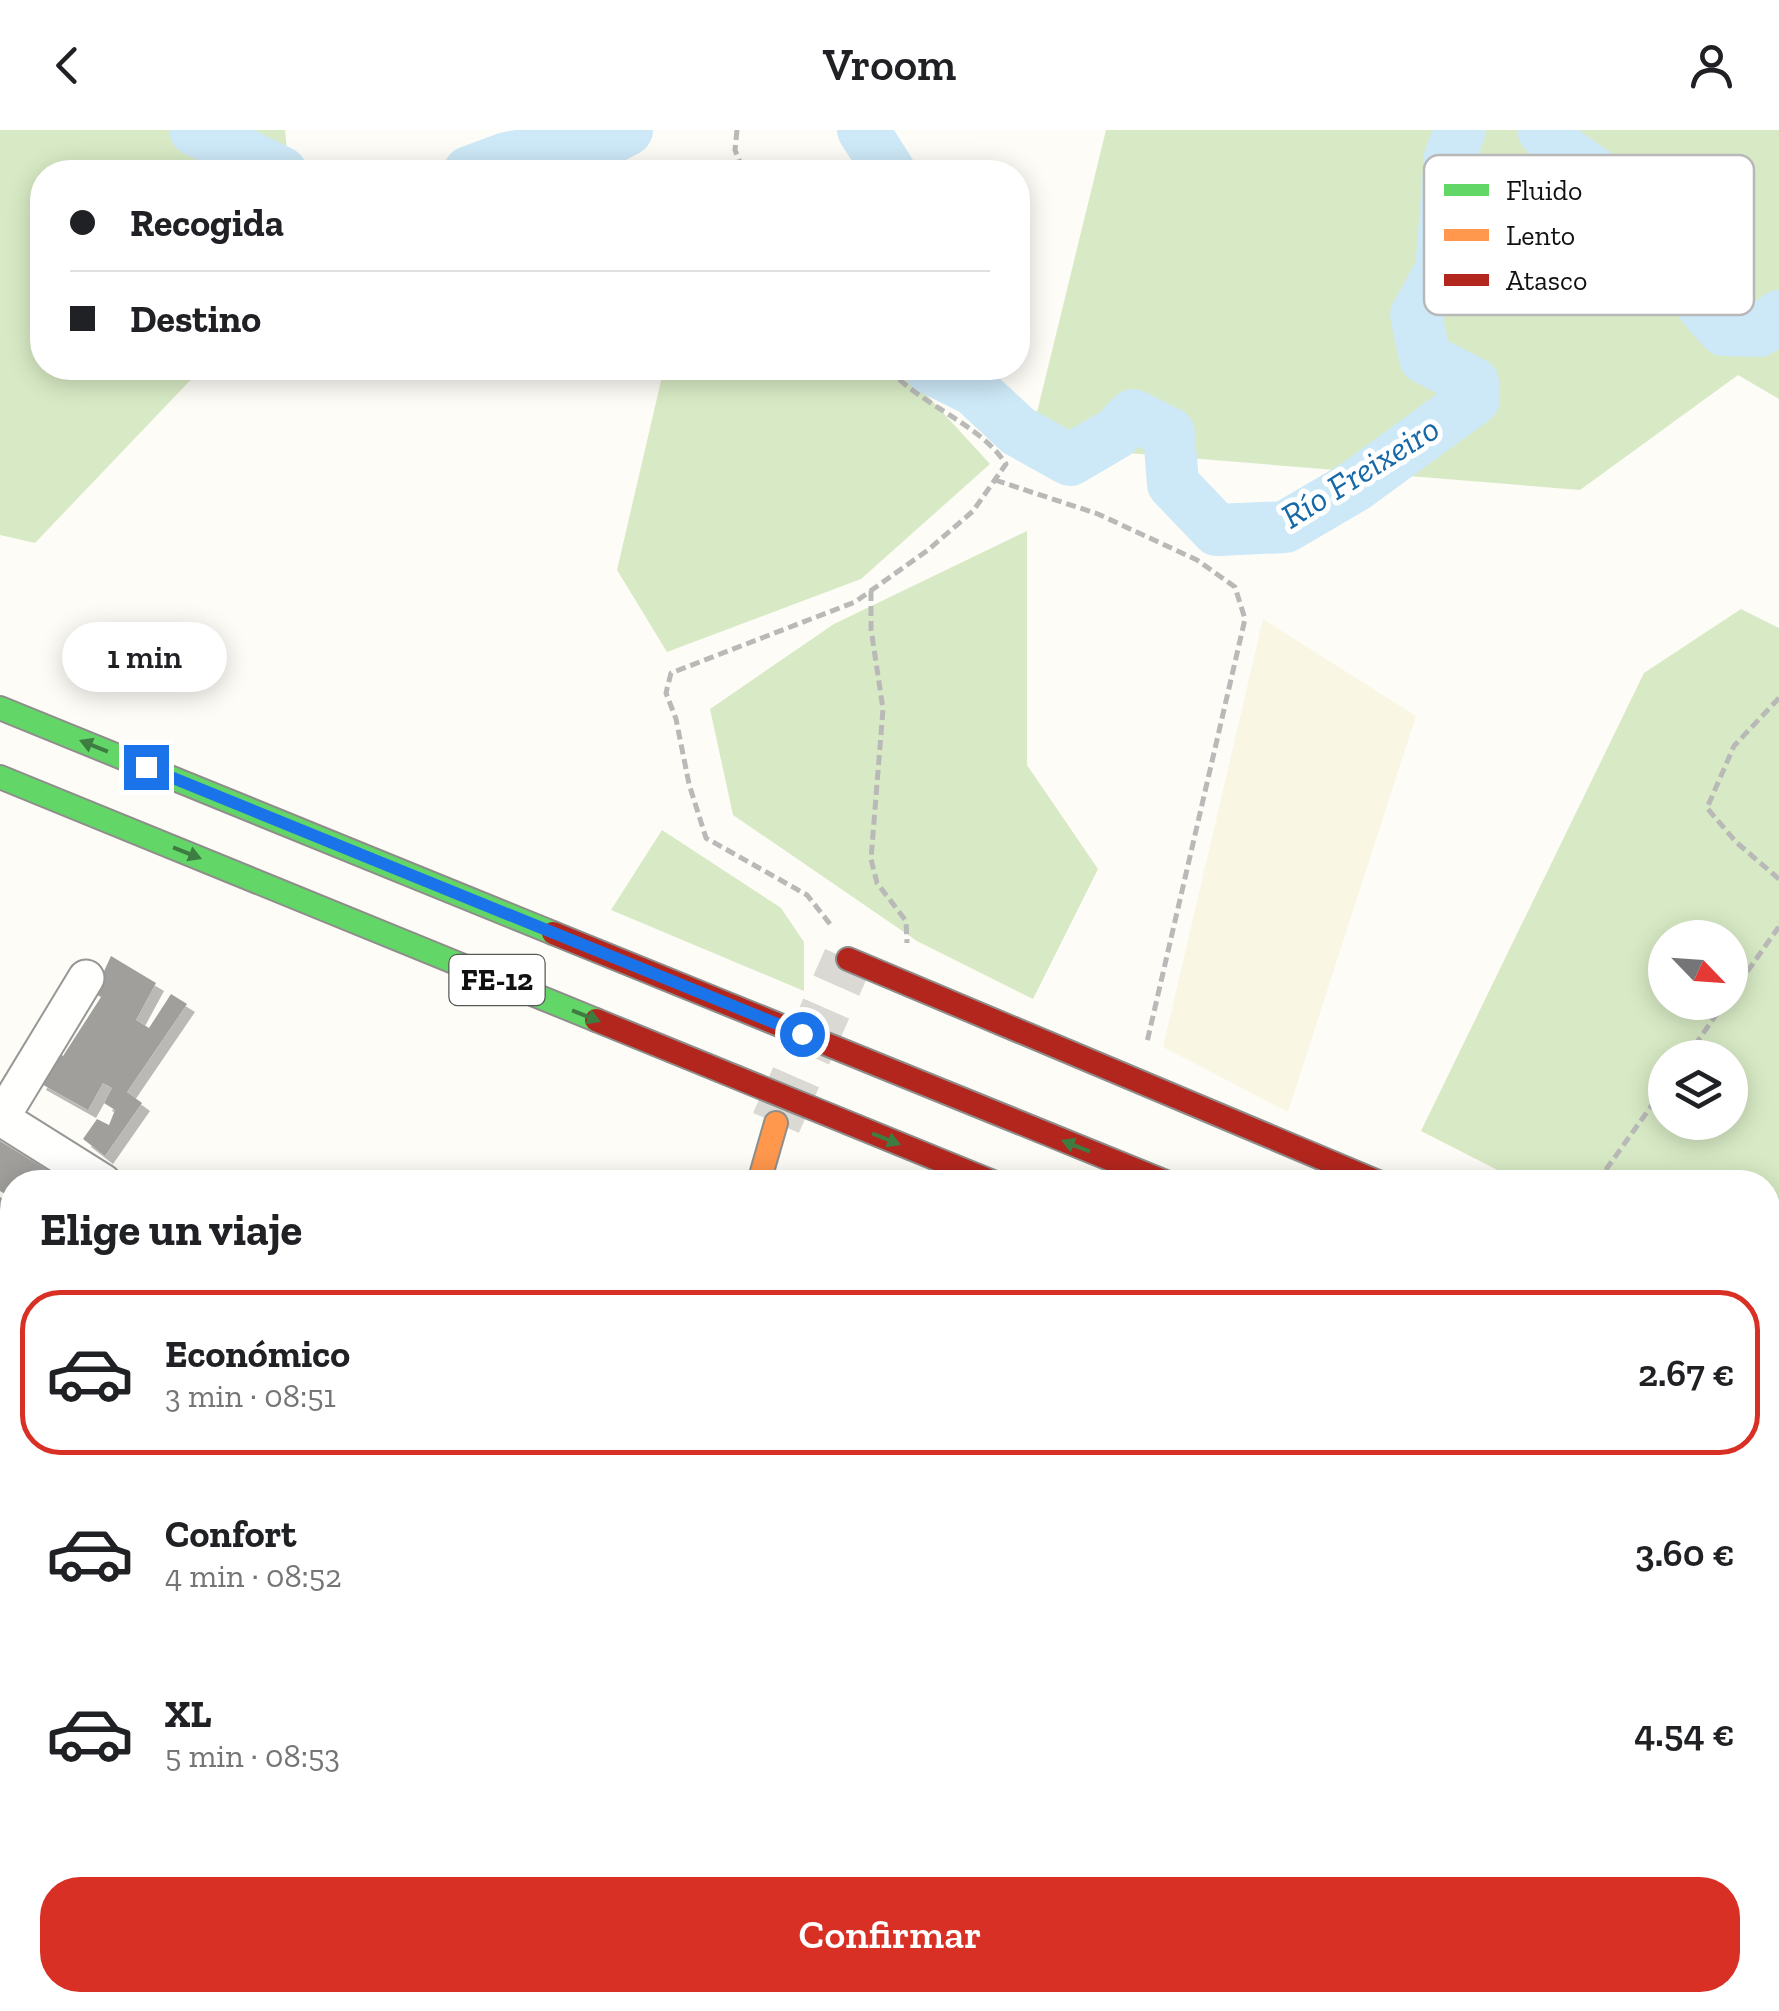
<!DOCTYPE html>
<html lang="es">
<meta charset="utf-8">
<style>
:root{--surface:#fff;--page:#f6f6f6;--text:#202124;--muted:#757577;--line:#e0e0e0;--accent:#d93025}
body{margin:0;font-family:"Zilla Slab",serif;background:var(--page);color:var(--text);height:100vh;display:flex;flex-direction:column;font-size:38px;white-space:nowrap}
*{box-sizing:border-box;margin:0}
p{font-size:32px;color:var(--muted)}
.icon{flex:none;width:55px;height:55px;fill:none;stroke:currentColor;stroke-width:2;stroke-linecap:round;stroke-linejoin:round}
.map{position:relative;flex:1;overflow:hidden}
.details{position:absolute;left:0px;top:1040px;width:1780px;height:842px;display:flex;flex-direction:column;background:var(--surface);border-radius:40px 40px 0 0;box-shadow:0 5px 25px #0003}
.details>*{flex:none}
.top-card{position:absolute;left:30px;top:30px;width:1000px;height:220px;border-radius:40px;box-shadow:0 5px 25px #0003;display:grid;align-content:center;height:220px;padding:0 40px;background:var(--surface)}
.needle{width:65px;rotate:115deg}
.buttons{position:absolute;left:1648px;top:790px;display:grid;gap:20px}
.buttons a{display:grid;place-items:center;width:100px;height:100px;border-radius:50%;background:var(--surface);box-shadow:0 5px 25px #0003;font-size:50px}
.end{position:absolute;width:45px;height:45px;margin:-22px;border:12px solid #1a73e8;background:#fff;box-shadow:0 0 0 5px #fff}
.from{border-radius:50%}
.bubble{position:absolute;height:70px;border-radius:35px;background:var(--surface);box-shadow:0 5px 25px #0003;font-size:32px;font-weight:600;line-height:70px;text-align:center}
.top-card b{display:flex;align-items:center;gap:35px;height:95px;font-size:38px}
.top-card b+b{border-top:2px solid var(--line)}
.top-card i{width:25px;height:25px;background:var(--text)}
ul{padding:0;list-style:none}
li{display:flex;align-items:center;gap:30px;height:165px;margin:0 20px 15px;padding:0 20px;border:5px solid transparent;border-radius:40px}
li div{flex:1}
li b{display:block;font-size:38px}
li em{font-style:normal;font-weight:600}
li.on{border-color:var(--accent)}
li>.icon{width:90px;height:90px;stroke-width:1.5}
h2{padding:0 40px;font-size:45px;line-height:120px}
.button{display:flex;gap:20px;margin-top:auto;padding:20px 40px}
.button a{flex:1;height:115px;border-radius:40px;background:var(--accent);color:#fff;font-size:40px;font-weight:600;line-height:115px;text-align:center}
header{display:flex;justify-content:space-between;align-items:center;height:130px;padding:0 40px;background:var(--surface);font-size:45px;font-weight:600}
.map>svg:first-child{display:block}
.farmland{fill:#f9f7e4}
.green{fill:#e7f3d7}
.forest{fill:#d8eac5;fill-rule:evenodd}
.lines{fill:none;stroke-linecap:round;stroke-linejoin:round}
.river{stroke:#cde8f7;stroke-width:52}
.building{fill:#a19f9c;filter:url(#shadow)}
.secondary-tunnel{stroke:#dad9d4;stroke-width:50;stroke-dasharray:50 25;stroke-linecap:butt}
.street-casing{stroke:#979795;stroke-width:39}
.fast-casing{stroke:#8e8d8b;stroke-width:26}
.slow-casing{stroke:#8e8d8b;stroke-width:26}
.jam-casing{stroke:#8e8d8b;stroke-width:26}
.path{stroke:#b9b9b8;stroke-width:5;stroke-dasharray:10 5;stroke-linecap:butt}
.street{stroke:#fffffe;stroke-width:35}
.fast{stroke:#63d668;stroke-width:22}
.slow{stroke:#ff974d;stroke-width:22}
.jam{stroke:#b3261e;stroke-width:22}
.oneway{fill:#3e7d41}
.route{stroke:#1a73e8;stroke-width:12}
.labels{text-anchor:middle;stroke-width:10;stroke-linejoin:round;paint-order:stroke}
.shield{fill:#fff;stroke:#585858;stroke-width:2.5}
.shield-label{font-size:30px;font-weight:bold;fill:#111}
.water-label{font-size:35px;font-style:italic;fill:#1768a6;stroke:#fff}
.key{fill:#fff;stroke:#b8b8b8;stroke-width:2.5}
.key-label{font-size:28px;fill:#111}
</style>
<header><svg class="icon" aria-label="back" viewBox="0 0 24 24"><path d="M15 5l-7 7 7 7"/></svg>Vroom<svg class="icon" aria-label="person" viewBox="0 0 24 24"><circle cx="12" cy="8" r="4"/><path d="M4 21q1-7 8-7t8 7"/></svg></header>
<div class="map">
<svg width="1779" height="1881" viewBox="0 0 1779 1881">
<defs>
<filter id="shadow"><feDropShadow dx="8" dy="8" stdDeviation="0" flood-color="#0004"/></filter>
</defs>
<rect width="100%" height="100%" fill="#fdfcf7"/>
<path class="farmland" d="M1263 489 1416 586 1288 982 1163 917Z"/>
<path class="green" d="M271 1870H346L342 1881H267Z"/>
<path class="forest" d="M0 0H285L289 42H42V238H202L35 413 0 405Z
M1106 0H1779V269L1738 245 1580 360 1029 315Z
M664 238H902L990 334 861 449 667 522 617 440Z
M1027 401V635L1098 739 1033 869 917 811 733 685 710 579 834 494Z
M1741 479 1779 498V1187L1768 1179V1052H1521L1421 1001 1644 543ZM1665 808H1730V872H1665ZM1665 928H1730V992H1665Z
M662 700 781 778 804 812V861L611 780Z
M1447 1870 1444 1881H1155L1140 1871Z"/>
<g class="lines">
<path class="river" d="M195 0 281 42
M863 0 890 42
M1543 0 1559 18 1617 59 1665 77 1683 104 1702 175 1724 200 1759 201 1779 186
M469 42 507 28 610 9 627 0
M930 238 974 260 1018 301 1070 330 1116 303 1133 285 1169 303 1173 354 1217 400 1285 397 1355 356 1474 269 1473 253 1425 228 1416 185 1441 140 1450 27 1460 0"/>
</g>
<path class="building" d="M111 826 156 853 136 890 149 898 171 864 187 874 127 962 142 973 105 1026 83 1009 97 989 109 995 115 980 104 973 112 958 103 953 88 980 38 952 56 921 63 926 101 867 94 863Z
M0 1011 67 1052H12V1068L0 1061Z
M0 1067 12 1075V1118L7 1115 0 1127Z
M0 1479 12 1483V1599L0 1594Z
M1768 1601 1779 1607V1881H1627L1632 1870H1768Z
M0 1670 12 1675 0 1713Z
M12 1808V1870H47L43 1881H0V1839Z
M94 1870H163L158 1881H89Z
M498 1870H530L526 1880Z
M627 1870H642L668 1881H623Z
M763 1870H809L825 1875 823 1881H797Z
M883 1870H975L980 1872 984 1881H879Z"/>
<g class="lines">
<path class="secondary-tunnel" d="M776 993 848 829"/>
<g class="street-casing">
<path id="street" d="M1 988 103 1052
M0 990 86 848
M1768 1188 1779 1194
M0 1329 12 1335
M0 1785 12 1753
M1012 1870 1025 1881
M182 1881 187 1870
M460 1881 463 1870
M699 1881 703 1870"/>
</g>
<g class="fast-casing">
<path id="fast" d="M0 578 553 803
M0 647 596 890
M1768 1297 1779 1302
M1768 1369 1779 1373"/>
</g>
<g class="slow-casing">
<path id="slow" d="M759 1052 776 993"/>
</g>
<g class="jam-casing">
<path id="jam" d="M553 803 1166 1052
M848 829 1378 1052
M596 890 993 1052"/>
</g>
<path class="path" d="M737 0 735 20 744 42
M995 350 1098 384 1197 430 1235 457 1245 489 1147 912
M871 461V499L883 579 871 729 877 753 906 791 907 813
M1779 568 1734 616 1707 678 1736 712 1779 749
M830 794 807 765 706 708 689 654 676 589 666 563 671 543 855 472 928 420 973 381 1006 334C978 292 921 276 888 238
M1730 866 1778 798 1779 791
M1686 928 1725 872
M1597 1052 1665 957
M0 1410 12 1376"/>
<use href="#street" class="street"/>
<use href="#fast" class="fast"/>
<use href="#slow" class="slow"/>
<use href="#jam" class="jam"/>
</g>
<defs><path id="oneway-solid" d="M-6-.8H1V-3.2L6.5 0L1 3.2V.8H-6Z" transform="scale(2.5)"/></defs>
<g class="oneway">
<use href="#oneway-solid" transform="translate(94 616) rotate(-158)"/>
<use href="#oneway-solid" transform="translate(187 723) rotate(22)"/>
<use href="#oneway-solid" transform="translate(586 886) rotate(22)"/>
<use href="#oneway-solid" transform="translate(886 1009) rotate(22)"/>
<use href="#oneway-solid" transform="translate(1076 1016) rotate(-158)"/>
</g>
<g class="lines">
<path class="route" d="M146 637 802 904"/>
</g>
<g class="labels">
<rect class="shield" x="449.5" y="825" width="95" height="50" rx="8"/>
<g class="shield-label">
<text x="497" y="860">FE-12</text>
</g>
<g class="water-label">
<text transform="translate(1360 342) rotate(-32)" y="12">Río Freixeiro</text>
</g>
</g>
<rect x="1424" y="25" width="330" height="160" rx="15" class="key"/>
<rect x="1444" y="54" width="45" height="12" fill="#63d668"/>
<rect x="1444" y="99" width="45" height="12" fill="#ff974d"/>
<rect x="1444" y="144" width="45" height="12" fill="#b3261e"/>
<g class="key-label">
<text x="1506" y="70">Fluido</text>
<text x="1506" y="115">Lento</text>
<text x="1506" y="160">Atasco</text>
</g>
</svg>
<div class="buttons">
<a><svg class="needle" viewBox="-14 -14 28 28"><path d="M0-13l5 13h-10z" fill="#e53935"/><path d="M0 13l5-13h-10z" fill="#757577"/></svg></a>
<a><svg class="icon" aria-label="layers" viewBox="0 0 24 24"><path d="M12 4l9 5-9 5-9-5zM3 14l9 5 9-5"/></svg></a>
</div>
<i class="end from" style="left:802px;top:904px"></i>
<i class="end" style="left:146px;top:637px"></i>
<div class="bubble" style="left:62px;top:492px;width:165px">1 min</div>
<div class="top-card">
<b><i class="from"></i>Recogida</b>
<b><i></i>Destino</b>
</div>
<section class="details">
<h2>Elige un viaje</h2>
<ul>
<li class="on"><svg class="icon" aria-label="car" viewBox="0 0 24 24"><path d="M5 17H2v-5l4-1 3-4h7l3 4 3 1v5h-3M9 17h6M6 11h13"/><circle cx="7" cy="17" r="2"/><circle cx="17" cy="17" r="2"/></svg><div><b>Económico</b><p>3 min · 08:51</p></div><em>2.67 €</em></li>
<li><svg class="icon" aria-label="car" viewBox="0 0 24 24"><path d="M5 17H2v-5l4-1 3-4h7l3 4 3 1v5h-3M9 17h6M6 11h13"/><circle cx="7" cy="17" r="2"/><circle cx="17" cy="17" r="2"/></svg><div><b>Confort</b><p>4 min · 08:52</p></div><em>3.60 €</em></li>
<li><svg class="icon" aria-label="car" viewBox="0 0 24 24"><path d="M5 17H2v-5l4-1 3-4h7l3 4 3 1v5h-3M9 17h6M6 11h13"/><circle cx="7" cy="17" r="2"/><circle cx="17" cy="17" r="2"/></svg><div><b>XL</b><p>5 min · 08:53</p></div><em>4.54 €</em></li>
</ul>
<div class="button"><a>Confirmar</a></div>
</section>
</div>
